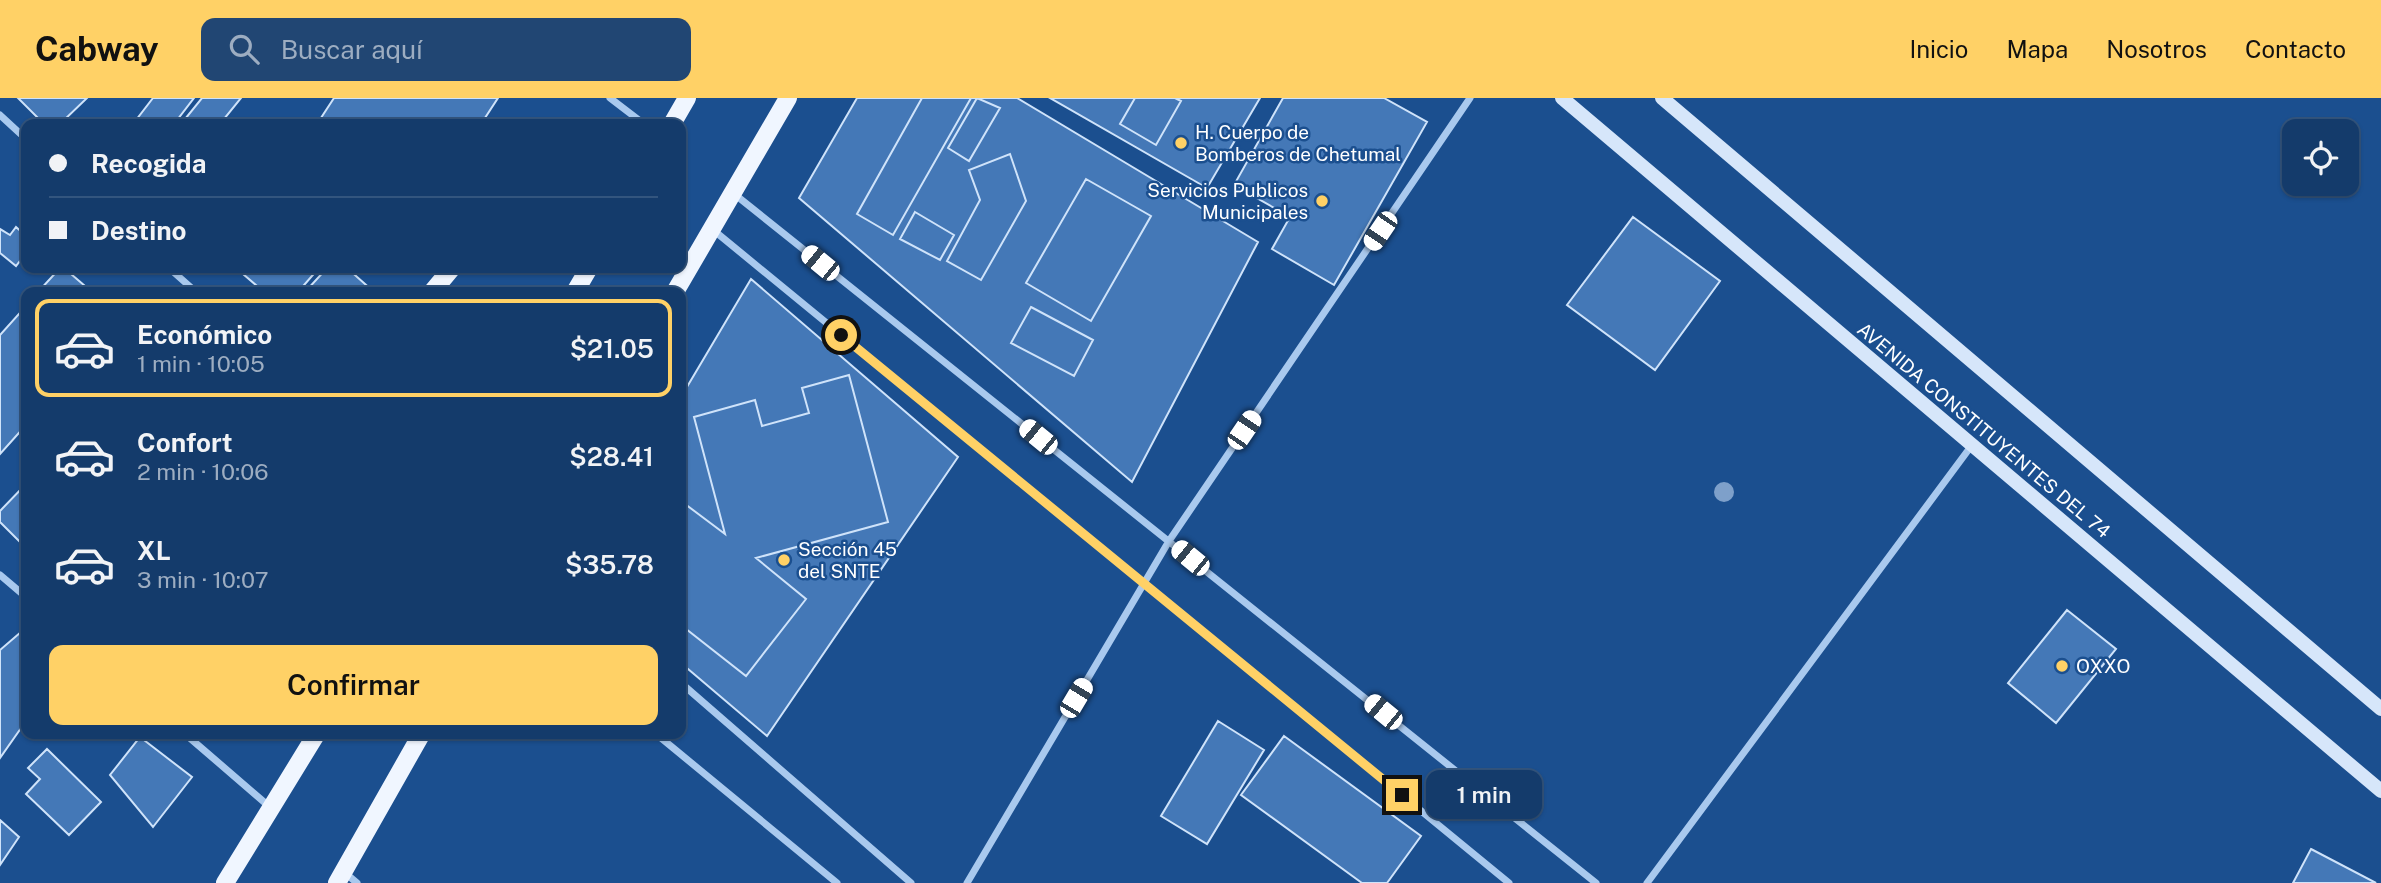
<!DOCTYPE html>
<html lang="es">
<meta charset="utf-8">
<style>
:root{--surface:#143b6b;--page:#214673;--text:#f1f3f6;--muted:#9dadc1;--line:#33557e;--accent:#ffd166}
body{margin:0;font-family:"Public Sans",sans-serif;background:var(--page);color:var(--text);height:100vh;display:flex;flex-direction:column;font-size:26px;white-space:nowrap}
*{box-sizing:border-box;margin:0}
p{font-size:23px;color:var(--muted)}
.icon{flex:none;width:38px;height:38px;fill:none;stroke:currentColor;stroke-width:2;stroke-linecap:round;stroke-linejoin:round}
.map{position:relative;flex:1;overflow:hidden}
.drawer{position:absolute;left:21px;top:189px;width:665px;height:452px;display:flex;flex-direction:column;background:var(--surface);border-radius:14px;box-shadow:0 2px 5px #0004,0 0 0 2px var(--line)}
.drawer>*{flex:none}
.banner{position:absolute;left:21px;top:21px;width:665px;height:154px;border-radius:14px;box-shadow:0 2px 5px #0004,0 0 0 2px var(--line);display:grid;align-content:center;height:154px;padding:0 28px;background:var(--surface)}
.buttons{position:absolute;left:2282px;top:21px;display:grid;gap:14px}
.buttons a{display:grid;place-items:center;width:77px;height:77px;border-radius:14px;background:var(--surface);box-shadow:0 2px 5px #0004,0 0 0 2px var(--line);font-size:35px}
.end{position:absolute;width:32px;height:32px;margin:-16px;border:9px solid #ffd166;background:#111;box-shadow:0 0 0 4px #111}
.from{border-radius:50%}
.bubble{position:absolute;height:49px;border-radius:14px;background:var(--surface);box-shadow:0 2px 5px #0004,0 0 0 2px var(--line);font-size:23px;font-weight:600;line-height:49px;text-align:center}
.car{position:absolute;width:21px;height:42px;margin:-21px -10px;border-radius:9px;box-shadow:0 0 5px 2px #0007;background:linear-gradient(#fff 24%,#345 0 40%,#fff 0 76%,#345 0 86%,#fff 0)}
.banner b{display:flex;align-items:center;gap:24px;height:66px;font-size:26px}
.banner b+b{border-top:2px solid var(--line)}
.banner i{width:18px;height:18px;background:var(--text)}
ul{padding:12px 0 0;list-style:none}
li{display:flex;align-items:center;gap:21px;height:98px;margin:0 14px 10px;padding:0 14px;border:4px solid transparent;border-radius:14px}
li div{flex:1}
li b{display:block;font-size:26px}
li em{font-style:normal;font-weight:600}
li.current{border-color:var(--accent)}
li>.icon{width:63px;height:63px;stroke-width:1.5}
.button{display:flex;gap:14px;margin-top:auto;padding:14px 28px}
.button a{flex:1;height:80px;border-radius:14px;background:var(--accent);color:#111;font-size:28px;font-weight:600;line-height:80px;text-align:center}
header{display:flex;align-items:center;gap:42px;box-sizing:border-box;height:98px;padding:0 35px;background:var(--accent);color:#111}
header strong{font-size:33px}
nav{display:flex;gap:38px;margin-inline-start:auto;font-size:24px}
.search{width:490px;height:63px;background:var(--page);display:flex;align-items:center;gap:18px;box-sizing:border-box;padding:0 24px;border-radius:14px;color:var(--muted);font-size:26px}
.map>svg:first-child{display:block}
.building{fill:#4478b7;stroke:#cfe3fa;stroke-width:2}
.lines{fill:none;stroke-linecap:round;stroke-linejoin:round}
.minor{stroke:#a9c9ee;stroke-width:7}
.secondary{stroke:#d6e6fa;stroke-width:14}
.primary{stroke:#f0f6ff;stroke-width:18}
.tree{fill:#7ea0ca}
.route{stroke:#ffd166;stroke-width:9}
.poi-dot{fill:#ffd166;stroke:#1b4f8f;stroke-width:2.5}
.labels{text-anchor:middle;stroke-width:5;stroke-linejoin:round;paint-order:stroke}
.poi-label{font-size:19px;fill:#fff;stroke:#1b4f8f;text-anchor:start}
.street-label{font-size:19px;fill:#fff;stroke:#1b4f8f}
</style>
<header>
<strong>Cabway</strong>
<div class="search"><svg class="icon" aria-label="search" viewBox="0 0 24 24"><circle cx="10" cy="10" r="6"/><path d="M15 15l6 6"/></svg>Buscar aquí</div>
<nav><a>Inicio</a><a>Mapa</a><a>Nosotros</a><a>Contacto</a></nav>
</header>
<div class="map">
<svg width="2381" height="785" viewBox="0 0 2381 785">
<rect width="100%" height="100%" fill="#1b4f8f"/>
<path class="building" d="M18 0H87L60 26H44Z
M153 0H194L174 26H133Z
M202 0H241L220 26H181Z
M334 0H498L481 26H317Z
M857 0H1017L1258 144 1132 384 799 100Z
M922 0H971L893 137 857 116Z
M977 0 1000 10 969 63 948 50Z
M1050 0H1260L1207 90Z
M1135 0H1175L1181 3 1156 47 1120 26Z
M1283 0H1384L1427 24 1334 187 1272 151 1290 119 1234 87Z
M1010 56 1026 103 981 182 947 163 980 102 969 72Z
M1086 81 1151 118 1091 223 1026 185Z
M915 114 954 137 940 162 900 141Z
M1633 119 1720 183 1655 272 1567 207Z
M16 129 26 138V155L16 168 0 155V131L10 137Z
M60 170H64L92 194H38Z
M236 170H319L298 194H264Z
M327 170H347L374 194H305Z
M751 181 958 359 767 638 681 565V299Z
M26 208V327L0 356V237Z
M1031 209 1093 242 1074 278 1011 245Z
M849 277 888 424 756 460 806 501 746 578 681 527V403L725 436 694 319 755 302 762 328 809 315 802 290Z
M26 386V443L23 447 0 424V413Z
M2067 512 2116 551 2056 625 2008 585Z
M21 534 26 542V623L0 660V552Z
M1218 623 1264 652 1207 746 1161 718Z
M1284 638 1421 738 1387 785H1362L1241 697Z
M140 639 192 679 153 729 110 677Z
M47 651 101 704 69 737 26 696 40 681 28 670Z
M0 722 19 739 0 767Z
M2311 751 2376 785H2293Z"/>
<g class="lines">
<path class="minor" d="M610 0 644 26
M0 17 26 41
M733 95 1596 785
M712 131 1509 785
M169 170 196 194
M0 477 26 499
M681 585 911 785
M184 635 271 710
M655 635 837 785
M344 774 357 785
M967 785 1169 443 1470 0
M1647 785 1972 347"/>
<path class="secondary" d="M1562 0 2381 693
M1662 0 2381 611"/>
<path class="primary" d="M672 26 687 0
M432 194 452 170
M575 194 589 170
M675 194 788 0
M225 785 317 635
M337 785 422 635"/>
</g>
<circle class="tree" cx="1724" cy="394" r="10"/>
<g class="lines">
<path class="route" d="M841 237 1402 697"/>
</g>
<g class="poi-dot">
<circle cx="1181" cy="45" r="7"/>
<circle cx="1322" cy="103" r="7"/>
<circle cx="784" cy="462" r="7"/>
<circle cx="2062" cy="568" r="7"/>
</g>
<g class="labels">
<g class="poi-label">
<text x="1195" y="41">H. Cuerpo de<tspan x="1195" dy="22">Bomberos de Chetumal</tspan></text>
<text x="1308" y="99" text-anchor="end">Servicios Publicos<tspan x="1308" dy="22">Municipales</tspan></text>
<text x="798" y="458">Sección 45<tspan x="798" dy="22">del SNTE</tspan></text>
<text x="2076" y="575">OXXO</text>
</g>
<g class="street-label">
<text transform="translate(1984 332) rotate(40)" y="7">AVENIDA CONSTITUYENTES DEL 74</text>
</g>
</g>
</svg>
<div class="buttons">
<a><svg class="icon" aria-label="locate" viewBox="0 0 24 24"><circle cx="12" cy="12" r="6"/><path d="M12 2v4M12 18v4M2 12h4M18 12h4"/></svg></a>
</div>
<i class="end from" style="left:841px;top:237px"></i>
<i class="end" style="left:1402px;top:697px"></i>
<div class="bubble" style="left:1426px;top:672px;width:116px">1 min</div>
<i class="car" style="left:1380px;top:133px;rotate:214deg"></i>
<i class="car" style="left:820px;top:165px;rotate:309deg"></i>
<i class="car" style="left:1244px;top:332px;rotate:34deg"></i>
<i class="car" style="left:1038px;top:339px;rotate:309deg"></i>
<i class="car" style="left:1190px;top:460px;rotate:309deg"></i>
<i class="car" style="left:1076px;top:600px;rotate:31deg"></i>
<i class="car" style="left:1383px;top:614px;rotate:309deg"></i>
<div class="banner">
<b><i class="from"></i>Recogida</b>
<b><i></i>Destino</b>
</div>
<section class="drawer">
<ul>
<li class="current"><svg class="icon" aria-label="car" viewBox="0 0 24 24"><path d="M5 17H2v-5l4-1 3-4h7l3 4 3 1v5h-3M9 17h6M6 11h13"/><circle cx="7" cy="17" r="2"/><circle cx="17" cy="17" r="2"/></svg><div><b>Económico</b><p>1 min · 10:05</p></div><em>$21.05</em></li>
<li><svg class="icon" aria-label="car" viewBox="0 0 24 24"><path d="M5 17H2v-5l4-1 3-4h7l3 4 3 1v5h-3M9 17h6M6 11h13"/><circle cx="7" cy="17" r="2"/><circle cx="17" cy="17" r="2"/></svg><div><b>Confort</b><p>2 min · 10:06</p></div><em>$28.41</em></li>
<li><svg class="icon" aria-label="car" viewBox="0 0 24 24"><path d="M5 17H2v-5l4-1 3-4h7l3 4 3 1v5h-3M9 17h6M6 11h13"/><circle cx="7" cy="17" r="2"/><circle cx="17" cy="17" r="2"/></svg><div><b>XL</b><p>3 min · 10:07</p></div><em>$35.78</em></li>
</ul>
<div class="button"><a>Confirmar</a></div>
</section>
</div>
